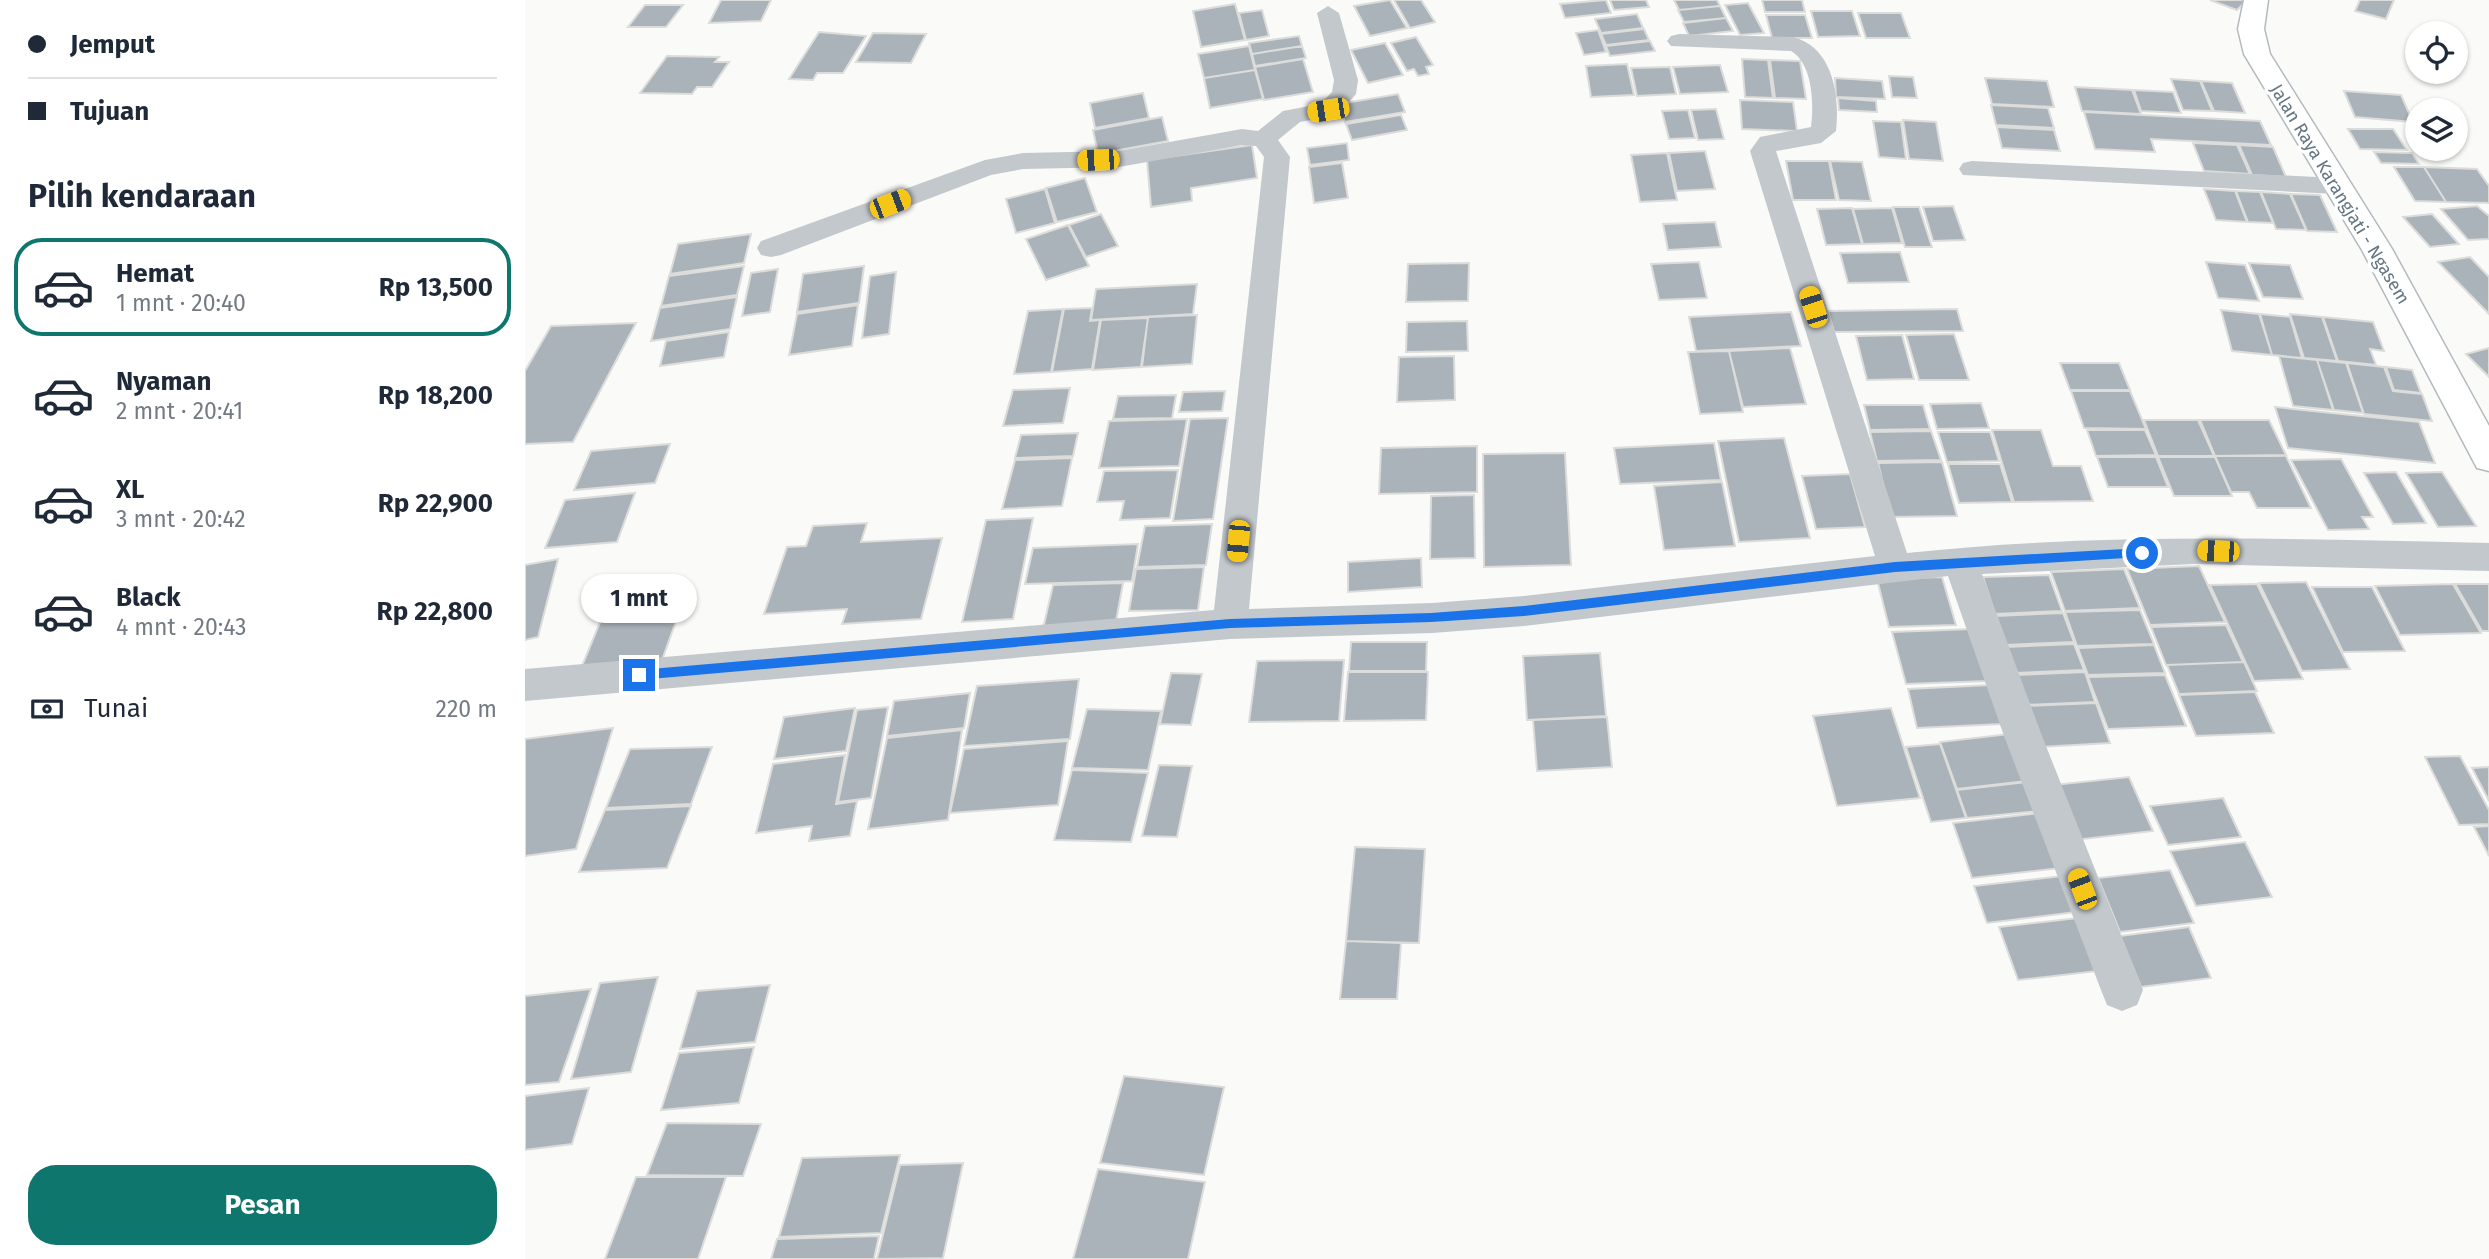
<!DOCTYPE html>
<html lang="id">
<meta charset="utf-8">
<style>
:root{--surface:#fff;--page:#f6f6f7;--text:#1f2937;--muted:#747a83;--line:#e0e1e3;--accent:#0f766e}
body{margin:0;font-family:"Fira Sans",sans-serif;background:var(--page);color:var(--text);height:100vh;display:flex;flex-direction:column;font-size:26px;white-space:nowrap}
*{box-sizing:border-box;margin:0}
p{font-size:23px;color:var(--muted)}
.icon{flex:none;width:38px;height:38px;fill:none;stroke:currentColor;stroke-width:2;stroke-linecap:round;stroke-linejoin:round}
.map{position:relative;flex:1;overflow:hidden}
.sheet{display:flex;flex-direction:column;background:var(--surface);width:525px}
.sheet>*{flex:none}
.banner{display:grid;align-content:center;height:154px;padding:0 28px;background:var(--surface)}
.tools{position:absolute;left:1880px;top:21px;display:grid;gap:14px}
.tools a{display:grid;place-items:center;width:63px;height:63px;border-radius:50%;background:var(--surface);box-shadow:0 2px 5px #0004;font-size:35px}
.end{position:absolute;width:32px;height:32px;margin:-16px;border:9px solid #1a73e8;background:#fff;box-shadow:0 0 0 4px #fff}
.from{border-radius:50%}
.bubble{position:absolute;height:49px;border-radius:24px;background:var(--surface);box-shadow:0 2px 5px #0004;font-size:23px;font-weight:700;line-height:49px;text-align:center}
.car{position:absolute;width:21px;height:42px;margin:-21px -10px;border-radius:9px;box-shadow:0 0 5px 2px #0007;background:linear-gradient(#f5c518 24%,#345 0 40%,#f5c518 0 76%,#345 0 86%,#f5c518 0)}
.banner b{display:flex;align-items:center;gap:24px;height:66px;font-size:26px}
.banner b+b{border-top:2px solid var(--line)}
.banner i{width:18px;height:18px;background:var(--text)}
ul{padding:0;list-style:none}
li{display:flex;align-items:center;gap:21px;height:98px;margin:0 14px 10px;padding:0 14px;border:4px solid transparent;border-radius:28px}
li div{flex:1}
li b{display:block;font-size:26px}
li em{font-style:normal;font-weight:700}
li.selected{border-color:var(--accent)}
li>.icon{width:63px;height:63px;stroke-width:1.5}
h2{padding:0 28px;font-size:32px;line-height:84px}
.pay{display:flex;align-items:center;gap:18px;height:77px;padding:0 28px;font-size:26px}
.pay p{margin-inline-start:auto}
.button{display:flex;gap:14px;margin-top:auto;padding:14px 28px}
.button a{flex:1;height:80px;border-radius:28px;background:var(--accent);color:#fff;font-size:28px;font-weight:700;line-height:80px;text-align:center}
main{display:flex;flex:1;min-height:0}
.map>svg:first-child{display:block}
.building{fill:#aab3b9;stroke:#dcdcda;stroke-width:2}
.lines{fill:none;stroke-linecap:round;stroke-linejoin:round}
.secondary-casing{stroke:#b3babf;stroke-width:3}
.street{fill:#c3c8cc;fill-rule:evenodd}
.secondary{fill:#fff;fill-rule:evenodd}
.route{fill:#1a73e8}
.labels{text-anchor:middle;stroke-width:7;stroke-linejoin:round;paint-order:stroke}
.far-street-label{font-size:18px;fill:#657683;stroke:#fff}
</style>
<main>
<section class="sheet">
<div class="banner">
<b><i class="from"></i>Jemput</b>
<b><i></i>Tujuan</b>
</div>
<h2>Pilih kendaraan</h2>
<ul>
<li class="selected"><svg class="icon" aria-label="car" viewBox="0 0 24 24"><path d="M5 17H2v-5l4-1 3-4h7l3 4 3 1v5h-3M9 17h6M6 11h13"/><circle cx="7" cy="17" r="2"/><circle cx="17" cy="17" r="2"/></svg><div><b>Hemat</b><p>1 mnt · 20:40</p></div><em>Rp 13,500</em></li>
<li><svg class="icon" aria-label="car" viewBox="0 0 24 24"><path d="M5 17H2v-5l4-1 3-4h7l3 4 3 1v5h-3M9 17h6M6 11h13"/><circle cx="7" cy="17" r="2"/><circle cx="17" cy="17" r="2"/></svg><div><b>Nyaman</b><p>2 mnt · 20:41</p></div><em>Rp 18,200</em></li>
<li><svg class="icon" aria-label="car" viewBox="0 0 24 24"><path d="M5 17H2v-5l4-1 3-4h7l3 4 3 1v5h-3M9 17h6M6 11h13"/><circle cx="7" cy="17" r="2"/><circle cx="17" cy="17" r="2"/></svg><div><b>XL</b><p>3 mnt · 20:42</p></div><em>Rp 22,900</em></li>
<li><svg class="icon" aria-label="car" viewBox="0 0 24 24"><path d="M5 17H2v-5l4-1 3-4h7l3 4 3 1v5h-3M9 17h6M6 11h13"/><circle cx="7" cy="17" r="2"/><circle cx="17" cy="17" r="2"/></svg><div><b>Black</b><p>4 mnt · 20:43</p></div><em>Rp 22,800</em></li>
</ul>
<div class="pay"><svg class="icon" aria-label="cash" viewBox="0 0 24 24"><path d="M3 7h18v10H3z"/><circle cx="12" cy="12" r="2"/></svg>Tunai<p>220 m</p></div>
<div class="button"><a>Pesan</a></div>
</section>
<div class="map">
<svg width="1964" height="1259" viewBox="0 0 1964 1259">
<rect width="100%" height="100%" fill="#fafaf8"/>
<path class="building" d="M196 0H246L236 21 184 23Z
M865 0 882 28 845 36 829 6Z
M869 0H896L910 22 885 28Z
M1081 0 1086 13 1040 18 1035 4Z
M1085 0H1121L1124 7 1089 10Z
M1149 0H1192L1195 6 1154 10Z
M1237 0H1277L1280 12H1240Z
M1685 0H1722L1712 10Z
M1835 0H1869L1861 19 1830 11Z
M1223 3 1239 33 1215 35 1200 5Z
M710 4 720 40 676 47 668 11Z
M120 5H158L141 27H103Z
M1195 6 1201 18 1159 22 1153 10Z
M737 10 744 36 721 40 714 13Z
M1286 11H1327L1335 36 1293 37Z
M1333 13H1376L1385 38H1341Z
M1112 14 1118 28 1076 33 1070 19Z
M1241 15H1280L1287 38H1247Z
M1201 18 1208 31 1164 36 1158 23Z
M1119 29 1124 40 1081 45 1076 34Z
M1073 30 1081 52 1059 55 1051 33Z
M294 32 341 36 318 73H292L288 80 264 79Z
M348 33 401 34 386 63 331 62Z
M774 36 777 46 727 54 724 43Z
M891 37 908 65 901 67 904 74 893 76 889 69 882 71 866 43Z
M1125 41 1130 51 1085 56 1081 46Z
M860 43 878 75 843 83 826 50Z
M724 46 730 70 679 78 673 54Z
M777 46 781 58 730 66 727 54Z
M142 56 194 57 190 62H204L187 87H172L167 94 115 93Z
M778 59 788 92 739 100 730 67Z
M1217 59 1243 60 1248 98 1220 97Z
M1245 60 1275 61 1281 99 1250 98Z
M1102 64 1109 95 1066 97 1061 66Z
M1195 65 1203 92 1155 94 1148 67Z
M1145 67 1151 94 1112 96 1106 68Z
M730 70 738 99 685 108 679 78Z
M1364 76 1388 77 1392 98 1367 97Z
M1310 78 1357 81 1360 99 1311 97Z
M1460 78 1522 81 1529 107 1467 104Z
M1646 79 1675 81 1687 111 1658 110Z
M1676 81 1707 83 1720 113 1689 111Z
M1550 87 1607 90 1616 114 1557 111Z
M1609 90 1648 92 1656 113 1616 111Z
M1819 91 1876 95 1888 122 1830 117Z
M618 93 624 118 570 128 565 103Z
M873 94 880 112 820 122 814 104Z
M1313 98 1351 101 1352 112 1314 110Z
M1215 100 1268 102 1272 131 1217 129Z
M1466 105 1523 108 1529 128 1471 125Z
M1191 109 1199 139 1173 140 1166 110Z
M1163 110 1170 138 1144 139 1137 111Z
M1559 112 1735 121 1746 145 1626 139 1630 152 1570 149Z
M876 115 882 130 827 140 821 124Z
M637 117 643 141 573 154 568 130Z
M1378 120 1411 122 1418 161 1384 159Z
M1348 121 1376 122 1381 159 1354 157Z
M1472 127 1529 130 1535 151 1477 148Z
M1823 129H1868L1882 150 1835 149Z
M822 143 824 160 785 165 782 148Z
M1668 143 1712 145 1725 174 1679 171Z
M727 145 732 178 666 188 667 201 626 207 622 160Z
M1714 145 1748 147 1761 177 1727 175Z
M1180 151 1190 189 1152 191 1144 153Z
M1849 152 1887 153 1894 164 1856 163Z
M1142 153 1152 200 1115 202 1106 155Z
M1261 161H1304L1311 200H1268Z
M1305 161 1337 162 1346 201 1314 200Z
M817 163 823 198 789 203 784 167Z
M1869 167H1899L1921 202 1890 201Z
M1899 167 1952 169 1964 186V203L1921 202Z
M560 178 572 212 532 222 521 188Z
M520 189 530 223 491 233 481 199Z
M1679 189 1710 191 1722 222 1691 220Z
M1711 191 1735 192 1748 223 1723 222Z
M1736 192 1765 194 1781 230 1751 229Z
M1766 194 1795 195 1812 232 1782 231Z
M1428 206 1440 240 1408 241 1398 207Z
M1952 206 1964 216V239L1943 240 1916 209Z
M1368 207H1394L1407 247H1380Z
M1327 208 1337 244 1301 245 1292 209Z
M1367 208 1377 243 1338 244 1328 209Z
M576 214 593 246 561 257 544 225Z
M1907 214 1934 244 1905 247 1878 217Z
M1190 222 1196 247 1143 250 1138 224Z
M543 225 564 266 521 280 501 239Z
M226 234 219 263 145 274 153 244Z
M1375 252 1384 282 1323 283 1315 253Z
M1945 257 1964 277V314L1913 262Z
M1174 262 1182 298 1134 300 1126 264Z
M1681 262 1720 265 1734 301 1693 298Z
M944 263 943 301 881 302 883 264Z
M1724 263 1765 265 1778 299 1738 297Z
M219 266 212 295 136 306 144 276Z
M339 266 334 303 272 312 278 274Z
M253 269 245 312 217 316 226 273Z
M371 272 364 334 337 338 345 276Z
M672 284 668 314 566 320 571 289Z
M212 297 205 329 126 341 135 308Z
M333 305 327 346 264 355 272 314Z
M567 308 565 321 575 320 567 369 527 372 539 309Z
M538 309 526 372 489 374 503 311Z
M1432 309 1438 331 1309 332 1303 311Z
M1696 310 1734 314 1747 355 1707 351Z
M1266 312 1276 346 1171 351 1164 317Z
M1735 314 1765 317 1777 358 1747 355Z
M1765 314 1797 317 1812 361 1779 358Z
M672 315 667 364 617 367 623 317Z
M1798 317 1848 322 1859 351 1845 349 1851 365 1813 361Z
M623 318 616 367 568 370 576 320Z
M942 321 943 351 881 352 882 322Z
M111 323 48 442 0 444V371L26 326Z
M204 332 199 357 135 366 141 341Z
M1429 334 1444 380H1394L1381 335Z
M1377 335 1389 379 1342 380 1331 336Z
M1265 348 1281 404 1218 407 1204 351Z
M1964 348V377L1941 354Z
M1204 351 1218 412 1175 414 1163 352Z
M929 356 930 400 872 402 874 357Z
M1754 356 1792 360 1808 410 1768 406Z
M1792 360 1821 363 1838 413 1809 410Z
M1535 363H1594L1605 390H1545Z
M1822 363 1859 367 1868 391 1897 394 1907 421 1839 414Z
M1861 367 1887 370 1896 393 1869 390Z
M545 388 538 423 478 426 488 390Z
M700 391 697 411 654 412 658 392Z
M1546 391H1605L1621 429 1559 428Z
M651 395 647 418 588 419 593 396Z
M1456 403 1464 428 1412 429 1405 404Z
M1339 405H1398L1405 429 1345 430Z
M1750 407 1894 422 1910 463 1763 448Z
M703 418 688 519 648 521 665 419Z
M662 419 654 466 574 468 584 421Z
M1619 420H1673L1689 456H1633Z
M1675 420H1744L1761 455 1690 456Z
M1467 430H1516L1528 466H1556L1568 501 1489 502Z
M1562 430H1620L1631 455 1571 456Z
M1406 431 1416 460 1352 461 1345 432Z
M1413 432H1465L1474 461 1422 462Z
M553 433 548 456 490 458 496 435Z
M1259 438 1285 538 1214 542 1193 441Z
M1189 443 1196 480 1095 484 1089 448Z
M145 444 130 483 49 490 66 451Z
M952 446V492L854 494 856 448Z
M1040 453 1046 565 959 567 958 454Z
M1690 456H1761L1786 508H1732L1724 492H1706Z
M1572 457H1631L1643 487H1583Z
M1633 457H1690L1707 496H1649Z
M547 458 537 506 477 509 490 460Z
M1816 459 1848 517H1837L1844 529 1803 530 1766 460Z
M1417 462 1432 516 1366 517 1353 463Z
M1423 464H1475L1487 502 1434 503Z
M653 470 645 518 595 520 599 501 572 502 579 471Z
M1871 472 1901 523 1868 524 1839 473Z
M1917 472 1951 526 1913 527 1881 473Z
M1325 474 1340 527 1291 529 1277 476Z
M1197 482 1210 546 1139 550 1129 486Z
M110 493 92 542 20 548 40 500Z
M949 495 950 558 905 559 906 496Z
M508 518 488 619 437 622 461 520Z
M342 523 336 542 417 538 396 619 317 624 322 609 239 614 262 547 281 546 288 526Z
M687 524 681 565 612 567 620 526Z
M613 544 607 581 500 584 508 548Z
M896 558 897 587 823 592V562Z
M33 559 13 637 0 640V565Z
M1674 566 1700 622 1625 625 1602 569Z
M679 567 673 610 604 611 611 569Z
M1599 569 1615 608 1540 611 1526 572Z
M1524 575 1537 611 1470 614 1458 577Z
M1417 577 1431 625 1364 627 1352 579Z
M1781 582 1825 669 1777 671 1734 583Z
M598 583 590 627 518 629 528 585Z
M1732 584 1778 679 1729 681 1685 585Z
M1928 584 1956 633 1875 635 1850 586Z
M1930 584H1964V631H1957Z
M1787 587H1847L1880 651 1818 652Z
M155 610 137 660 57 666 78 615Z
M1615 610 1629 644 1552 646 1540 612Z
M1538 613 1549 642 1480 645 1470 616Z
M1701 625 1718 662 1641 665 1626 627Z
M1447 629 1463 681 1381 684 1367 632Z
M826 642H902L901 671H824Z
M1549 644 1559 670 1489 673 1480 647Z
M1629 645 1640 673 1563 675 1553 648Z
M1075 653 1081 716 1002 720 998 656Z
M819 660 814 721 724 722 732 661Z
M1719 662 1732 691 1654 694 1642 665Z
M823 672H903L901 720 819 721Z
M1560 672 1570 702 1499 705 1490 675Z
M646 673 677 674 666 725 635 724Z
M1640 675 1661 726 1583 729 1563 677Z
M554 679 545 739 439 746 452 686Z
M1465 685 1477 724 1392 728 1383 689Z
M1730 692 1749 733 1671 736 1654 695Z
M445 693 439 728 362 736 369 701Z
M1571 703 1585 743 1514 747 1500 706Z
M363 707 346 798 313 802 332 710Z
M330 708 321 751 249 759 259 717Z
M1366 708 1395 798 1312 806 1288 716Z
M562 709 636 711 623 770 547 768Z
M1082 717 1087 767 1012 771 1008 720Z
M88 728 51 849 0 856V739Z
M437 730 423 820 343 829 362 738Z
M1484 734 1502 781 1432 789 1415 742Z
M543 741 533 805 425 813 439 749Z
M1415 744 1441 818 1406 822 1381 747Z
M187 747 166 804 81 808 105 749Z
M320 755 311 804 332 801 325 836 284 841 287 826 231 833 248 764Z
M1935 756 1964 810V824L1934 825 1900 757Z
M634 765 667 766 652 837 617 836Z
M1964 767V801L1947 768Z
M547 770 623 773 606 842 529 840Z
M1604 777 1628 831 1550 840 1528 785Z
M1502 782 1514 811 1442 818 1432 790Z
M1698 798 1716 837 1643 845 1625 806Z
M166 806 142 868 54 872 80 810Z
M1515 813 1536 868 1447 878 1428 823Z
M1964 826V856L1949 827Z
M1720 842 1747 897 1671 906 1645 851Z
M830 847 900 849 894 943 821 941Z
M1645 870 1669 923 1595 932 1573 878Z
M1537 876 1551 912 1462 923 1449 886Z
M1553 918 1573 971 1493 980 1474 927Z
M1664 927 1686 978 1616 987 1595 936Z
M821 941 876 943 872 999H815Z
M133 977 106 1072 46 1079 75 983Z
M245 985 230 1042 155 1049 172 991Z
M66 989 34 1082 0 1085V996Z
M229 1047 214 1103 136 1110 154 1053Z
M599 1076 699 1087 679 1175 575 1163Z
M64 1088 47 1144 0 1150V1096Z
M142 1123 236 1124 218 1176 122 1175Z
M375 1155 356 1233 254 1237 277 1158Z
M438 1163 418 1258 352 1259 375 1165Z
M573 1169 680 1182 663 1259H548Z
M111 1177H201L173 1259H80Z
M354 1236 349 1259H246L252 1239Z"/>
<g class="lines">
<g class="secondary-casing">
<path id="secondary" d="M1719 0H1743L1739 29 1745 54 1867 249 1964 426V471L1952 468 1837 250 1719 54 1713 29Z"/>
</g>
<path class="street" d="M803 6 814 13 833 80 831 94 812 115 775 122 753 140 765 157 724 609 907 603 999 596 1350 556 1225 151 1235 137 1286 127C1289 104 1288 64 1266 51L1146 46 1142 41 1146 36 1154 34 1268 37C1308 47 1315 96 1311 131L1296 143 1251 151 1382 553C1576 532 1770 539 1964 543V571L1669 564 1457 574 1517 736 1618 990 1612 1005 1597 1011 1582 1005 1576 990 1479 736 1423 576 999 626 907 633 705 639 0 701V669L689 610 739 157 731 146 717 145 594 167 498 169 466 175 256 255 246 257 236 255 232 248 236 241 460 160 498 153 594 151 717 129 733 131 758 111 795 104 807 92 809 80 792 13Z
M1447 161 1812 178 1821 180 1825 186 1821 192 1812 194 1438 175 1434 169 1438 163Z"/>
<use href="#secondary" class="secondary"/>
</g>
<path class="route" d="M1617 548 1623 553 1617 557 1370 572 999 616 906 622 705 628 114 680 108 675 114 670 705 619 906 613 999 606 1370 562Z"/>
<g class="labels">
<g class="far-street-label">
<text transform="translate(1815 194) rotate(59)" y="6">Jalan Raya Karangjati - Ngasem</text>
</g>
</g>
</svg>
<div class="tools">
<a><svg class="icon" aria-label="locate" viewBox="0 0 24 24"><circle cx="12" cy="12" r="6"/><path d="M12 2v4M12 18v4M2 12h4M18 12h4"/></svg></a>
<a><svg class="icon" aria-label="layers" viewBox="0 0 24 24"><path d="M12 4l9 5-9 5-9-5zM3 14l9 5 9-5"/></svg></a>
</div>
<i class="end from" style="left:1617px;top:553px"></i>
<i class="end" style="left:114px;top:675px"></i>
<div class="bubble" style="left:56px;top:574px;width:116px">1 mnt</div>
<i class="car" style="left:803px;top:110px;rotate:261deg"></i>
<i class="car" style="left:573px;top:160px;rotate:268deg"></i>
<i class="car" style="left:365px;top:204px;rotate:69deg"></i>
<i class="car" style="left:1288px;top:307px;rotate:342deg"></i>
<i class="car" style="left:713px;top:541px;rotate:185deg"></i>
<i class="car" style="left:1693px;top:551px;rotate:272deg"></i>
<i class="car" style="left:1557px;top:889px;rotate:339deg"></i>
</div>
</main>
